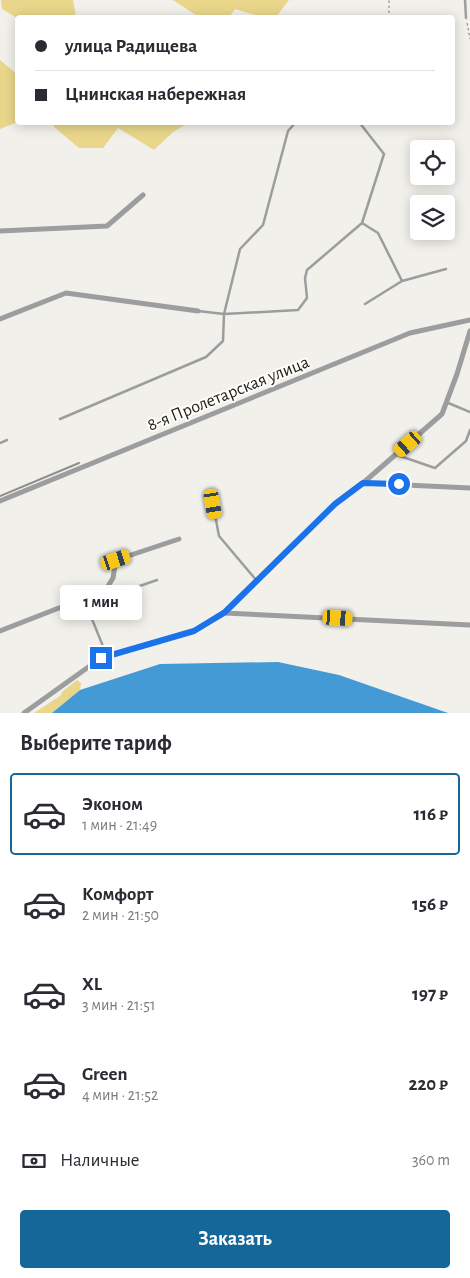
<!DOCTYPE html>
<html lang="ru">
<meta charset="utf-8">
<style>
:root{--surface:#fff;--page:#f7f7f7;--text:#2b2b33;--muted:#7c7c81;--line:#e1e1e2;--accent:#146798}
body{margin:0;font-family:"Alegreya Sans",sans-serif;background:var(--page);color:var(--text);height:100vh;display:flex;flex-direction:column;font-size:19px;white-space:nowrap}
*{box-sizing:border-box;margin:0}
p{font-size:16px;color:var(--muted)}
.icon{flex:none;width:28px;height:28px;fill:none;stroke:currentColor;stroke-width:2;stroke-linecap:round;stroke-linejoin:round}
.map{position:relative;height:713px;overflow:hidden}
.side{display:flex;flex-direction:column;background:var(--surface);flex:1}
.side>*{flex:none}
.top-card{position:absolute;left:15px;top:15px;width:440px;height:110px;border-radius:5px;box-shadow:0 2px 12px #0003;display:grid;align-content:center;height:110px;padding:0 20px;background:var(--surface)}
.fabs{position:absolute;left:410px;top:140px;display:grid;gap:10px}
.fabs a{display:grid;place-items:center;width:45px;height:45px;border-radius:5px;background:var(--surface);box-shadow:0 2px 12px #0003;font-size:25px}
.end{position:absolute;width:22px;height:22px;margin:-11px;border:6px solid #1a73e8;background:#fff;box-shadow:0 0 0 2px #fff}
.from{border-radius:50%}
.bubble{position:absolute;height:35px;border-radius:5px;background:var(--surface);box-shadow:0 2px 12px #0003;font-size:16px;font-weight:700;line-height:35px;text-align:center}
.car{position:absolute;width:15px;height:30px;margin:-15px -8px;border-radius:6px;box-shadow:0 0 4px 1px #0007;background:linear-gradient(#f5c518 24%,#345 0 40%,#f5c518 0 76%,#345 0 86%,#f5c518 0)}
.top-card b{display:flex;align-items:center;gap:18px;height:48px;font-size:19px}
.top-card b+b{border-top:1px solid var(--line)}
.top-card i{width:12px;height:12px;background:var(--text)}
ul{padding:0;list-style:none}
li{display:flex;align-items:center;gap:15px;height:82px;margin:0 10px 8px;padding:0 10px;border:2px solid transparent;border-radius:5px}
li div{flex:1}
li b{display:block;font-size:19px}
li em{font-style:normal;font-weight:700}
li.on{border-color:var(--accent)}
li>.icon{width:45px;height:45px;stroke-width:1.5}
h2{padding:0 20px;font-size:22px;line-height:60px}
.pay{display:flex;align-items:center;gap:12px;height:55px;padding:0 20px;font-size:19px}
.pay p{margin-inline-start:auto}
.action{display:flex;gap:10px;margin-top:auto;padding:10px 20px}
.action a{flex:1;height:58px;border-radius:5px;background:var(--accent);color:#fff;font-size:20px;font-weight:700;line-height:58px;text-align:center}
.map>svg:first-child{display:block}
.green{fill:#e9d68b}
.water{fill:#439ad5}
.lines{fill:none;stroke-linecap:round;stroke-linejoin:round}
.path{stroke:#7f7e7a;stroke-width:1;stroke-dasharray:2.5 2.5;stroke-linecap:butt}
.service{stroke:#9b9d9e;stroke-width:2.5}
.minor{stroke:#9b9d9e;stroke-width:5}
.rail{stroke:#8e8e8a;stroke-width:2}
.route{stroke:#1a73e8;stroke-width:6}
.labels{text-anchor:middle;stroke-width:4;stroke-linejoin:round;paint-order:stroke}
.street-label{font-size:18px;fill:#1d1d1b;stroke:#fffdf8}
</style>
<div class="map">
<svg width="470" height="713" viewBox="0 0 470 713">
<rect width="100%" height="100%" fill="#f1f0ea"/>
<path class="green" d="M1 0H73L76 17 17 18 2 9Z
M173 0H289L276 17H262L235 9 230 16V17H199Z
M0 60 18 75 17 122 0 129Z
M53 123V122L188 123 173 132 154 150 118 128 103 148H79L54 127Z
M77 680 81 683 80 690 52 713H34L60 696 63 691Z"/>
<path class="water" d="M278 662 339 675 448 713H52L80 690 160 664Z"/>
<g class="lines">
<path class="path" d="M389 18V0
M467 23 470 39"/>
<path class="service" d="M465 0 466 18
M296 122 288 131 263 225 240 249 224 314 298 310 307 298 305 278 307 270 362 223 378 233 402 281 365 304
M359 122 384 154 362 223
M402 281 446 269
M446 402 470 412
M60 419 206 357 223 341 224 314 198 311
M0 443 7 440
M397 455 435 468 466 441 470 430
M213 504 219 536 257 581
M102 596H111L157 580
M85 602 107 656"/>
<path class="minor" d="M0 231 107 226 143 195
M0 319 66 293 198 311
M363 483 470 488
M0 501 410 333 470 320
M225 613 470 625
M0 631 64 606 102 596 113 578 116 560 179 539
M24 713 101 658 194 631 225 613 335 504 363 483 442 414 457 374 470 331"/>
<path class="rail" d="M0 496 79 463"/>
</g>
<g class="lines">
<path class="route" d="M101 658 194 631 225 612 335 504 363 483 399 484"/>
</g>
<g class="labels">
<g class="street-label">
<text transform="translate(228 393) rotate(-22)" y="6">8-я Пролетарская улица</text>
</g>
</g>
</svg>
<div class="fabs">
<a><svg class="icon" aria-label="locate" viewBox="0 0 24 24"><circle cx="12" cy="12" r="6"/><path d="M12 2v4M12 18v4M2 12h4M18 12h4"/></svg></a>
<a><svg class="icon" aria-label="layers" viewBox="0 0 24 24"><path d="M12 4l9 5-9 5-9-5zM3 14l9 5 9-5"/></svg></a>
</div>
<i class="end from" style="left:399px;top:484px"></i>
<i class="end" style="left:101px;top:658px"></i>
<div class="bubble" style="left:60px;top:585px;width:82px">1 мин</div>
<i class="car" style="left:408px;top:444px;rotate:229deg"></i>
<i class="car" style="left:213px;top:504px;rotate:170deg"></i>
<i class="car" style="left:116px;top:560px;rotate:72deg"></i>
<i class="car" style="left:338px;top:618px;rotate:93deg"></i>
<div class="top-card">
<b><i class="from"></i>улица Радищева</b>
<b><i></i>Цнинская набережная</b>
</div>
</div>
<section class="side">
<h2>Выберите тариф</h2>
<ul>
<li class="on"><svg class="icon" aria-label="car" viewBox="0 0 24 24"><path d="M5 17H2v-5l4-1 3-4h7l3 4 3 1v5h-3M9 17h6M6 11h13"/><circle cx="7" cy="17" r="2"/><circle cx="17" cy="17" r="2"/></svg><div><b>Эконом</b><p>1 мин · 21:49</p></div><em>116 ₽</em></li>
<li><svg class="icon" aria-label="car" viewBox="0 0 24 24"><path d="M5 17H2v-5l4-1 3-4h7l3 4 3 1v5h-3M9 17h6M6 11h13"/><circle cx="7" cy="17" r="2"/><circle cx="17" cy="17" r="2"/></svg><div><b>Комфорт</b><p>2 мин · 21:50</p></div><em>156 ₽</em></li>
<li><svg class="icon" aria-label="car" viewBox="0 0 24 24"><path d="M5 17H2v-5l4-1 3-4h7l3 4 3 1v5h-3M9 17h6M6 11h13"/><circle cx="7" cy="17" r="2"/><circle cx="17" cy="17" r="2"/></svg><div><b>XL</b><p>3 мин · 21:51</p></div><em>197 ₽</em></li>
<li><svg class="icon" aria-label="car" viewBox="0 0 24 24"><path d="M5 17H2v-5l4-1 3-4h7l3 4 3 1v5h-3M9 17h6M6 11h13"/><circle cx="7" cy="17" r="2"/><circle cx="17" cy="17" r="2"/></svg><div><b>Green</b><p>4 мин · 21:52</p></div><em>220 ₽</em></li>
</ul>
<div class="pay"><svg class="icon" aria-label="cash" viewBox="0 0 24 24"><path d="M3 7h18v10H3z"/><circle cx="12" cy="12" r="2"/></svg>Наличные<p>360 m</p></div>
<div class="action"><a>Заказать</a></div>
</section>
